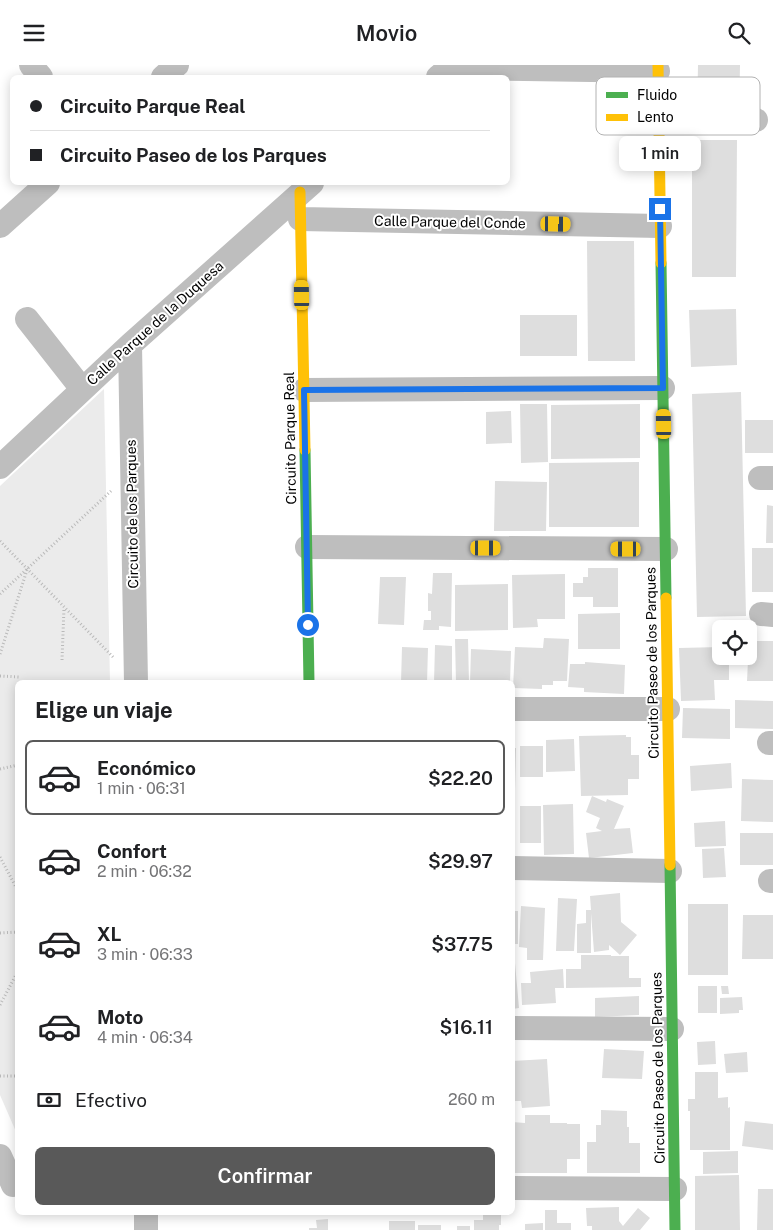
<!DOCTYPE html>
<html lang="es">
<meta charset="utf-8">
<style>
:root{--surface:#fff;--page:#f6f6f6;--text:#202124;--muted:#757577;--line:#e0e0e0;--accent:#595959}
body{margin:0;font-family:"Public Sans",sans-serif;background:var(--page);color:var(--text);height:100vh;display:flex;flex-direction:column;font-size:19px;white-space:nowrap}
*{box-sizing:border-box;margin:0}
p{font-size:16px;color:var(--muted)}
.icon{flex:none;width:28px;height:28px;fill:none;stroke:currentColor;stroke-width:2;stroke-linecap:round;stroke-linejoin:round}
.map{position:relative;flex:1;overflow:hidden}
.details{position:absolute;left:15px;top:615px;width:500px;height:535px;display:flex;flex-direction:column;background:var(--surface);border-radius:8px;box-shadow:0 2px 12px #0003}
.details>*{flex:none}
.banner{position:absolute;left:10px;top:10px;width:500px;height:110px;border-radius:8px;box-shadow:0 2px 12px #0003;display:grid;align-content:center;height:110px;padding:0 20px;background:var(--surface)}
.controls{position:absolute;left:712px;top:555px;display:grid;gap:10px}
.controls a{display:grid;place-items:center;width:45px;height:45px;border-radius:8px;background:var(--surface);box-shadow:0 2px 12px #0003;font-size:25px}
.end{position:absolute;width:22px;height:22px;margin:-11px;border:6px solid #1a73e8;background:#fff;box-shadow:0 0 0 2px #fff}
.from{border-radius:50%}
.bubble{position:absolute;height:35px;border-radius:8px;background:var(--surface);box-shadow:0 2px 12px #0003;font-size:16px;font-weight:600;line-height:35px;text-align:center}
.car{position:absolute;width:15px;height:30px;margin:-15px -8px;border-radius:6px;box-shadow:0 0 4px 1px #0007;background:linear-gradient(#f5c518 24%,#345 0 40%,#f5c518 0 76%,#345 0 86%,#f5c518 0)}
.banner b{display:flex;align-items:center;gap:18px;height:48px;font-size:19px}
.banner b+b{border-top:1px solid var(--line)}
.banner i{width:12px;height:12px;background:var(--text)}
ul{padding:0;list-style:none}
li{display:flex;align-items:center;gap:15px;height:75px;margin:0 10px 8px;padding:0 10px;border:2px solid transparent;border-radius:8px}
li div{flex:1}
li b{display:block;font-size:19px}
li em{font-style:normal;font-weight:600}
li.on{border-color:var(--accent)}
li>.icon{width:45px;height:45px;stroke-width:1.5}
h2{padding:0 20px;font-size:22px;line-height:60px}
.pay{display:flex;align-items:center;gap:12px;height:55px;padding:0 20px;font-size:19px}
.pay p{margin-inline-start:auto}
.action{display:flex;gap:10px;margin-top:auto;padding:10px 20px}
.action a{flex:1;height:58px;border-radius:8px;background:var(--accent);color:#fff;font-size:20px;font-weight:600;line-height:58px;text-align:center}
header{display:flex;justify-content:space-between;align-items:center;height:65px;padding:0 20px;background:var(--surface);font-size:22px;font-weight:600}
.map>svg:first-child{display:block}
.green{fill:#ebebeb}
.building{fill:#dedede}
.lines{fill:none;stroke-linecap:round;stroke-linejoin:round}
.path{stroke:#b9b9b9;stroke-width:3;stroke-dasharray:1 2.5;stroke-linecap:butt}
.street{stroke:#bebebe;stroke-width:24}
.fast{stroke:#4caf50;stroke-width:11}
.slow{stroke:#ffc107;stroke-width:11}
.route{stroke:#1a73e8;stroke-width:6}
.labels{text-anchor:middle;stroke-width:4;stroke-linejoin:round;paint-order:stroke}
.street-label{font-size:14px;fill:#000;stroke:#fff}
.key{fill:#fff;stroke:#b2b2b2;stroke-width:1}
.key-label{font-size:14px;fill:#000}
</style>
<header><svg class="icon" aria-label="menu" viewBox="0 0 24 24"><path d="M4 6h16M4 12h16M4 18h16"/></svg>Movio<svg class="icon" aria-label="search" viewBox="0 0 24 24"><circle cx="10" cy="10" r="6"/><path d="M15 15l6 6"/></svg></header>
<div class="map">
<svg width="773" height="1165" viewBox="0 0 773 1165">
<rect width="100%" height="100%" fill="#fff"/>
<path class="green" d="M104 324 110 617 18 618 17 1069 0 1030V421Z"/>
<path class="building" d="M698 0H740L739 52 697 51Z
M692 75H737L736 212H692Z
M587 176H634L635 296H588Z
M736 244 737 300 691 302 689 245Z
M520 250H577V291H520Z
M741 327 746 551 697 552 692 329Z
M520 339H547L548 397 521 398Z
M640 339V393L551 394V340Z
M511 346 512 378 486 379V347Z
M745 355H773V388H745Z
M639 397V462H549V398Z
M495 416 547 417 546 466H494Z
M767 440 773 441V478H766Z
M752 483H773V527H752Z
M588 503H618V542H593V532H573V518H583V512H588Z
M433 508H452L451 562 439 561V565H423L424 555H431V546H428V528L432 529Z
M565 509V554H537L538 562 513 563 512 510Z
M380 512H406L404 560 378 559Z
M508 519V565L455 566V520Z
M620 548V584H578V549Z
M544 573 569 574 567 616H553V620H542V624L513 623 515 582 543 583Z
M455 574H468L469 618H456Z
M749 576H773V616H747Z
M435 580 452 581V618H434Z
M402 582 428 583 427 618H401Z
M721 582V591H729V615H714L715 635 681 636 679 583Z
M471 584 511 586 510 618H470Z
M585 597 625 600 624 629 584 627V623L568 622 570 599H585Z
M735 635 773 636V664L735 663Z
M683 643 730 644V674L682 673Z
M626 670V672H631V690H639V714H628V730L581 731 579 671Z
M574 674 575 706 546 707V675Z
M520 681H543V712H520Z
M512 683H516L515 726H512Z
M731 698 732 723 691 726 690 701Z
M742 714 773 715V757L741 756Z
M592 731 606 737 607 734 624 741 614 764 630 763 633 788 589 793 586 768 602 766 596 763 600 753 586 747Z
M573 739 574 789 544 790 543 740Z
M520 741H541V778H520Z
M725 756 726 781 695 782 694 758Z
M740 768H773V800H740Z
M724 783 726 812 703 813 702 784Z
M620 828 621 857 637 870 620 890 609 880V885L594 887 591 848V888H577V859L586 858V845H591L590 831Z
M558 833 577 834 574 886H556Z
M688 839H728V910H688Z
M521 841 545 843 543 895H527V883L519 882Z
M512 846H518V879H512Z
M743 850H773V894H742Z
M581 890H611V891H629V913H641V922L566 923V904H581Z
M515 898 519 943 512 944V899Z
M563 904 564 923H555L556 938 522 940 521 918H531L530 907Z
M698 921H717V948H698Z
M721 921H728L729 929H722Z
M639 931V950L595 952V933Z
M742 932 743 945H739V948L720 949V933Z
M715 976 716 999 698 1000 697 977Z
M604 984 644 986 642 1014 602 1013Z
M747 987 748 1007 726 1008 724 989Z
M547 994 550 1041 522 1043 521 1036H512V996Z
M695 1007H718V1033L728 1032V1043L730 1042V1085H690V1046H688V1034H695Z
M601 1045 627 1046V1062H629V1078H640V1108H587V1077H606H596V1060H601Z
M525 1050H550V1058H567V1059H580V1094H567V1108H512V1057L525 1058Z
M745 1056 773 1059V1085L742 1081Z
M738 1086V1108L703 1109V1087Z
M739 1110 740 1165H695V1111Z
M758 1124H773V1165H757Z
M619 1142V1156L623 1161 638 1143 650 1153 640 1165H592V1161H587L586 1143Z
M545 1145H557V1158H571V1165H545Z
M483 1150H501V1160H499V1165H474V1155H483Z
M328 1154V1165H309V1163H317L316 1155Z
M389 1156H415V1165H389Z
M543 1158V1165H525V1159Z
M418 1160H441V1165H418Z
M457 1161H470V1165H457Z"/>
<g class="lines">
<path class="path" d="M0 476 113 592
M0 529 111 426
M0 589 27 505
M62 595 64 543
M0 611 19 612
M0 704 18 700
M0 792 18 826
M0 868 18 867
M0 940 18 906
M0 1011H18"/>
<path class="street" d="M31 0 41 12
M163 12 177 0
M438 12 449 3 658 6
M659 57 756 55
M300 154 660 161
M0 161 48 118
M27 254 82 324
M130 280 136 618
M304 325 663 323
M0 402 130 280 312 118
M760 413H773
M307 482 666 484
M761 549 773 550
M512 644H668
M769 678H773
M512 803 670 806
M770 816H773
M512 963 672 964
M0 1091 13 1120
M512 1123 675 1124
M146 1148V1165"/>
<path class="fast" d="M661 198 666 533
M305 385 309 618
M670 800 675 1165"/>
<path class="slow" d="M658 0 661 198
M300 127 305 385
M666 533 670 800"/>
</g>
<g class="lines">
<path class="route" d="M308 560 304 325 663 323 660 144"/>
</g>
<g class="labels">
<g class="street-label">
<text transform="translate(450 157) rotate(1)" y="5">Calle Parque del Conde</text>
<text transform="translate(155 258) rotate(-42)" y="5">Calle Parque de la Duquesa</text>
<text transform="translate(290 373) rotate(-91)" y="5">Circuito Parque Real</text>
<text transform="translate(132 449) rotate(-91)" y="5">Circuito de los Parques</text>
<text transform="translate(652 598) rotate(-91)" y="5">Circuito Paseo de los Parques</text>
<text transform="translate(658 1003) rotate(-91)" y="5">Circuito Paseo de los Parques</text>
</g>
</g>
<rect x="596" y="12" width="164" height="58" rx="8" class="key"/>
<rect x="606" y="27" width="22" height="6" fill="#4caf50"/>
<rect x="606" y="49" width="22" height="7" fill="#ffc107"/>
<g class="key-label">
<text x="637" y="35">Fluido</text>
<text x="637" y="57">Lento</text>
</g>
</svg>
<div class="controls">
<a><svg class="icon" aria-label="locate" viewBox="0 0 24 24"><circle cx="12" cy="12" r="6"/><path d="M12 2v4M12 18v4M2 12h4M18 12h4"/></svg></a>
</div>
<i class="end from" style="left:308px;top:560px"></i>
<i class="end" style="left:660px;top:144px"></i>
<div class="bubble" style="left:619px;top:71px;width:82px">1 min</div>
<i class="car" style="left:556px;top:159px;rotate:91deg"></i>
<i class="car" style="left:302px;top:230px;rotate:359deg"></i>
<i class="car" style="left:664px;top:359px;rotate:359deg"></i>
<i class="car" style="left:486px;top:483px;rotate:90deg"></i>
<i class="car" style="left:626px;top:484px;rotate:270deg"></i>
<div class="banner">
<b><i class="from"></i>Circuito Parque Real</b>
<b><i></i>Circuito Paseo de los Parques</b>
</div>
<section class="details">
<h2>Elige un viaje</h2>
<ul>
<li class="on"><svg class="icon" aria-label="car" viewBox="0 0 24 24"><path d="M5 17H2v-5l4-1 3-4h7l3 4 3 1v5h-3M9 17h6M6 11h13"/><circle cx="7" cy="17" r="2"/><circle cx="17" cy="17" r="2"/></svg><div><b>Económico</b><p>1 min · 06:31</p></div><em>$22.20</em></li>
<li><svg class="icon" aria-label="car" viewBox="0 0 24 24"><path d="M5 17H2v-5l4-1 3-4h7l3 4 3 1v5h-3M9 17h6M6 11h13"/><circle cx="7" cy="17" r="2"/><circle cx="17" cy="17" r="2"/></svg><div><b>Confort</b><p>2 min · 06:32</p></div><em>$29.97</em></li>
<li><svg class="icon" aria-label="car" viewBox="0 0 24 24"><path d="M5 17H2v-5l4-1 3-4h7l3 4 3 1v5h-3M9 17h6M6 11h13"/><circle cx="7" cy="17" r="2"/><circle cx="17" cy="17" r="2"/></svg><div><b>XL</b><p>3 min · 06:33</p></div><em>$37.75</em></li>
<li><svg class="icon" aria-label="car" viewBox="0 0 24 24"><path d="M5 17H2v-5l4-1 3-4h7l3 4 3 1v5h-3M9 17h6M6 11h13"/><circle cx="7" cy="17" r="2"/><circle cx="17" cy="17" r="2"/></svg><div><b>Moto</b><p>4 min · 06:34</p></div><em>$16.11</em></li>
</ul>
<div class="pay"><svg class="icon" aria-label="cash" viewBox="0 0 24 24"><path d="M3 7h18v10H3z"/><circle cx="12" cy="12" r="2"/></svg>Efectivo<p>260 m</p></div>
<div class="action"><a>Confirmar</a></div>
</section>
</div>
